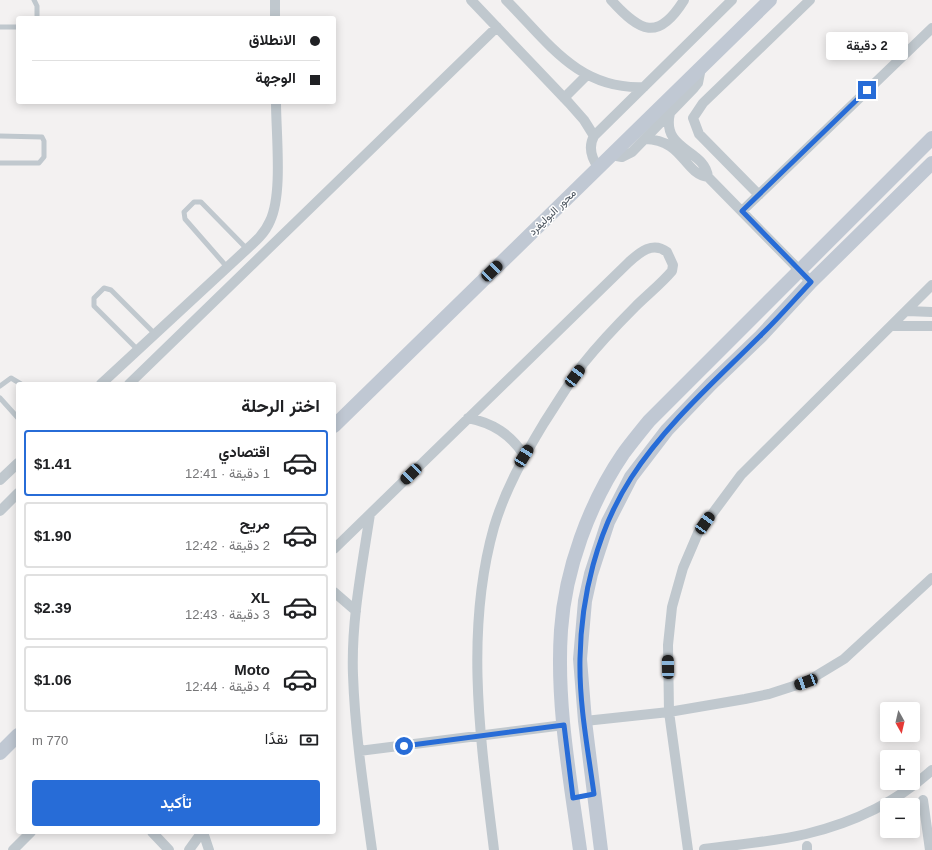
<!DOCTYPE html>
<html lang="ar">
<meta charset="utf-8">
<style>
:root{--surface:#fff;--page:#f6f6f6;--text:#202124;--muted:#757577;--line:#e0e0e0;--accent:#276cd7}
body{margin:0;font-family:Helvetica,Vazirmatn,sans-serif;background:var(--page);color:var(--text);direction:rtl;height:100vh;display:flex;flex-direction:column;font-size:15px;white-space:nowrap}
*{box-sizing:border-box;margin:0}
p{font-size:13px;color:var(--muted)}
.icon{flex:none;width:22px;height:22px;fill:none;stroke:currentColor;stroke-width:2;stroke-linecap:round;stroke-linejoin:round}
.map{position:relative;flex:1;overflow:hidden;direction:ltr}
.panel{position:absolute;left:16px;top:382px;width:320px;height:452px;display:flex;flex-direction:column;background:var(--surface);border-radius:4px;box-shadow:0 2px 10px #0003;direction:rtl}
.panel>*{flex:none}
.hud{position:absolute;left:16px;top:16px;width:320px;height:88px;border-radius:4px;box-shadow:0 2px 10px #0003;direction:rtl;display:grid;align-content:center;height:88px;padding:0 16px;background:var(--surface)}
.needle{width:26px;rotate:172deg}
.tools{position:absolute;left:880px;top:702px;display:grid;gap:8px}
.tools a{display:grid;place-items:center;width:40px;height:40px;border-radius:4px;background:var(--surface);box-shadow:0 2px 10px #0003;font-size:20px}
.end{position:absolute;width:18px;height:18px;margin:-9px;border:5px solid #276cd7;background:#fff;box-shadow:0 0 0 2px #fff}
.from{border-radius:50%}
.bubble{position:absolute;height:28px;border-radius:4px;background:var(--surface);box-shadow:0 2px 10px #0003;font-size:13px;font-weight:600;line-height:28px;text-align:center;direction:rtl}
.car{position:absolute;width:12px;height:24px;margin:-12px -6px;border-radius:5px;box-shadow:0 0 3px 1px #0007;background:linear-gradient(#222 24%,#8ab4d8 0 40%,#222 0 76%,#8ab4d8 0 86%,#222 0)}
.hud b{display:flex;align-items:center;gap:14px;height:38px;font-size:15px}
.hud b+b{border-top:1px solid var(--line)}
.hud i{width:10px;height:10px;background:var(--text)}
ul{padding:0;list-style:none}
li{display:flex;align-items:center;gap:12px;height:66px;margin:0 8px 6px;padding:0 8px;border:2px solid var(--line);border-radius:4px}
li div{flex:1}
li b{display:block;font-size:15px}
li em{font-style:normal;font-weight:600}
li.current{border-color:var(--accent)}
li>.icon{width:36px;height:36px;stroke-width:1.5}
h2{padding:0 16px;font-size:18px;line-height:48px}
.pay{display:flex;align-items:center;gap:10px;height:44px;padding:0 16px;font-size:15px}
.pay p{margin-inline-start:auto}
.button{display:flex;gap:8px;margin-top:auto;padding:8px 16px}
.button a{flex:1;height:46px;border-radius:4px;background:var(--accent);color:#fff;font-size:16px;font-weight:600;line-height:46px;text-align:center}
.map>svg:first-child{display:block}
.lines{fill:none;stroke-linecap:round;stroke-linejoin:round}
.lane{stroke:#c0c8ce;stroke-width:5}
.street{stroke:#c0c8ce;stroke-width:10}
.secondary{stroke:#c0c8d3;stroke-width:14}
.route{stroke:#276cd7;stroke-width:5}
.labels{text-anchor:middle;stroke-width:3;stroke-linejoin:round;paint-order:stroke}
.street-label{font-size:11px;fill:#4a535d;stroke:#fff}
</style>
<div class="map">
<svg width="932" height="850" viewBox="0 0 932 850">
<rect width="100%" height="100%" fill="#f3f1f1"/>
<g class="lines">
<path class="lane" d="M34 0 37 6V18
M0 27H18
M0 136 42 137 44 141V157L39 163H0
M227 267 185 219 184 212 194 202H201L247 249
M138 350 94 306V298L104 288 111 290 156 335
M0 386 11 378 21 384
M0 398 18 418"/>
<path class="street" d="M275 0V18
M471 0 569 103 584 120 594 136
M506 0C548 42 578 90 644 87
M611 0C640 32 658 42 684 0
M564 98 586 76
M670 113C661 151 705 149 708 177
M645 139C684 140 683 173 708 177L811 282
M611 155 622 157 632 152 694 88 698 83 701 68
M598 167C591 157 588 147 594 136L732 0
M759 195 699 134 693 118 703 103 810 0
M742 211 932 28
M907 311 932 312
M893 326H932
M101 384 247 249C256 241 265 233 270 221 283 194 276 134 276 102
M129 384 497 27
M468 418C493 423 510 434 524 455
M0 480 18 463
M0 511 18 493
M370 514C362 567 351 621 353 675 355 733 364 792 372 850
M334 549 629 262C640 252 653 241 667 252L673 265 672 271C661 284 647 295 635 307 617 325 599 344 583 364 569 383 557 403 544 423 524 456 505 490 494 527 464 633 481 743 494 850
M334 592 356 611
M585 721 669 712 745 699 769 694 806 682 844 659 932 578
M359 751 564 725
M923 800 930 850
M152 832 169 850
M203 832 209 850
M807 846V850
M704 849C738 844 773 842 806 834 852 823 897 802 932 770
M13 850 31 832
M189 850 202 832
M688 850 669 712 668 645 672 607 683 568 698 533 741 475 932 285"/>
<path class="secondary" d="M334 426 770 0
M0 753 18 735
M580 850C570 778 556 703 561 630 565 570 589 504 623 454 631 443 640 432 649 421L932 138
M601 850 585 721 580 659 585 601 591 574 608 522 631 477 667 430 711 384 761 336 811 282 932 163"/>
</g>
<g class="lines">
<path class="route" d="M404 746 564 725 573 798 594 794C588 750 579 704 580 659 581 596 597 531 631 478 666 424 714 382 759 337 777 320 794 300 811 282L742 211 867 90"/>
</g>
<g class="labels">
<g class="street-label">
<text transform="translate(552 212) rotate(-44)" y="4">محور البوليفرد</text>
</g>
</g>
</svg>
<div class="tools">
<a><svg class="needle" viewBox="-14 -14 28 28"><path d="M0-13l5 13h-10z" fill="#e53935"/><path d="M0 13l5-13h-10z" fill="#757577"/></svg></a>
<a>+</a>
<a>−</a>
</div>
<i class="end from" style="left:404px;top:746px"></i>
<i class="end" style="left:867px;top:90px"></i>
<div class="bubble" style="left:826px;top:32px;width:82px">2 دقيقة</div>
<i class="car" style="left:492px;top:271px;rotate:46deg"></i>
<i class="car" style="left:575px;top:376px;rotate:37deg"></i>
<i class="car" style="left:524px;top:456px;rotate:32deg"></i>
<i class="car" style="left:411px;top:474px;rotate:226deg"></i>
<i class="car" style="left:705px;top:523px;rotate:35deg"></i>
<i class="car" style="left:668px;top:667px;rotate:359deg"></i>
<i class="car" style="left:806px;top:682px;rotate:250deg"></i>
<div class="hud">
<b><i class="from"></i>الانطلاق</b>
<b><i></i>الوجهة</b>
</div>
<section class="panel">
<h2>اختر الرحلة</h2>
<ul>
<li class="current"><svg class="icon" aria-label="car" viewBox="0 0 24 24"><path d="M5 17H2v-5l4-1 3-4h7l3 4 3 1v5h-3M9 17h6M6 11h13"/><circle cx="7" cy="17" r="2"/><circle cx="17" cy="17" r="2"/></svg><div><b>اقتصادي</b><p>1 دقيقة · 12:41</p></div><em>$1.41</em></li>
<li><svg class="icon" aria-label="car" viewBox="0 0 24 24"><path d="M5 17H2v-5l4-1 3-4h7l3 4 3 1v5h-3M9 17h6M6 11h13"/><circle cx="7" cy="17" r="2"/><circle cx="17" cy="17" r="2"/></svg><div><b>مريح</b><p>2 دقيقة · 12:42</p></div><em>$1.90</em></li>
<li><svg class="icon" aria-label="car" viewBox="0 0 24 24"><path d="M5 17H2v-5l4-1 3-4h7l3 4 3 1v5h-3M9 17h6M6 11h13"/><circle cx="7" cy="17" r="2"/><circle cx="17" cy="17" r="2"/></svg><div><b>XL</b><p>3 دقيقة · 12:43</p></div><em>$2.39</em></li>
<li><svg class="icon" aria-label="car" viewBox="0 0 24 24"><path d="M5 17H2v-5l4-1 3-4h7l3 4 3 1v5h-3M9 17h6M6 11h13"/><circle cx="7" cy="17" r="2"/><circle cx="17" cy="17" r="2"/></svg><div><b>Moto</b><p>4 دقيقة · 12:44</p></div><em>$1.06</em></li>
</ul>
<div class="pay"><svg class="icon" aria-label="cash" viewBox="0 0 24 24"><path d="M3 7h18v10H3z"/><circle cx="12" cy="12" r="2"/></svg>نقدًا<p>770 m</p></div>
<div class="button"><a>تأكيد</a></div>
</section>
</div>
